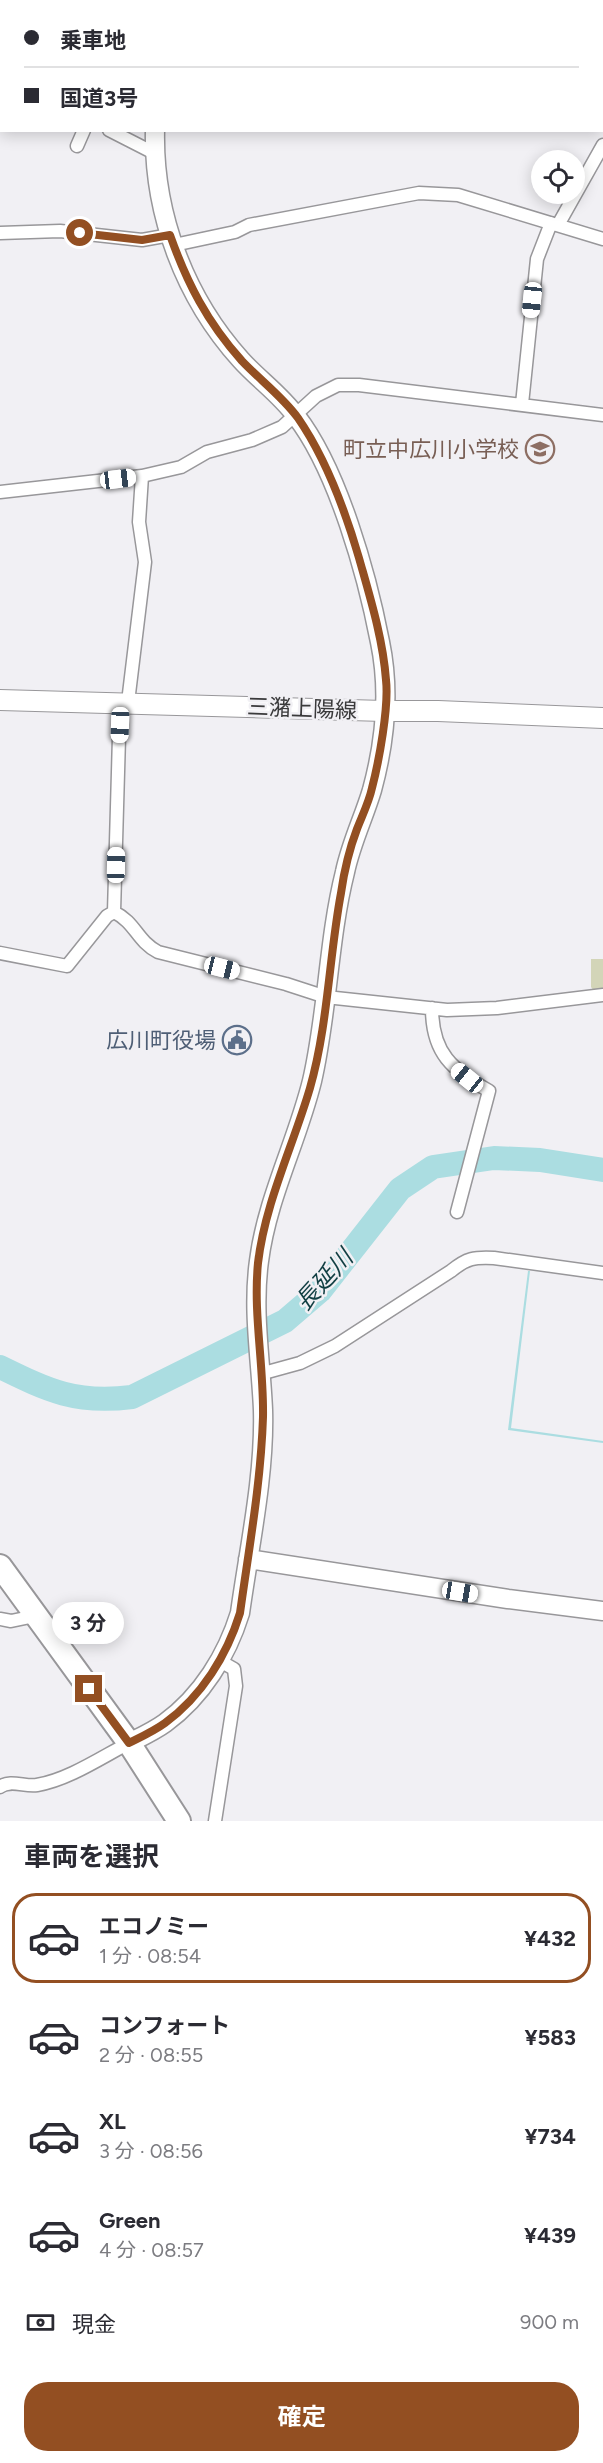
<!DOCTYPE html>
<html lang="ja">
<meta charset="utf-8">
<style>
:root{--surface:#fff;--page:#f2f2f3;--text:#2b2b33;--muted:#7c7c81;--line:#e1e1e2;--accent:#934f22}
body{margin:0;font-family:Figtree,"Noto Sans JP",sans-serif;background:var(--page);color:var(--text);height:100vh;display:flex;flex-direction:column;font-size:22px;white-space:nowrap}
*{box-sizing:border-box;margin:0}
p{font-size:20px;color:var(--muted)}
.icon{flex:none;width:33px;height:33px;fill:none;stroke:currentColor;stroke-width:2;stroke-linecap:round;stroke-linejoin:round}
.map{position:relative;height:1821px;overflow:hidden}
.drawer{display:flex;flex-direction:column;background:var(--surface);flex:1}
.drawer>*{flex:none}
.banner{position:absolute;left:0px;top:0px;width:603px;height:132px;box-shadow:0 3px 15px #0003;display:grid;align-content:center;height:132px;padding:0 24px;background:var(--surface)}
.buttons{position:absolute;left:531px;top:150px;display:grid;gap:12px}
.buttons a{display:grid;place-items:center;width:54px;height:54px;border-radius:50%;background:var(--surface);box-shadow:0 3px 15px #0003;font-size:30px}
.end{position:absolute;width:27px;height:27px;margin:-14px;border:8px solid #934f22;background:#fff;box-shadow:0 0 0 3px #fff}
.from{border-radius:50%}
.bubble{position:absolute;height:42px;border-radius:21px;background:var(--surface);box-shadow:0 3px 15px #0003;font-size:20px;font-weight:700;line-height:42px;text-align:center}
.car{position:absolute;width:18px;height:36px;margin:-18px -9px;border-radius:8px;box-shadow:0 0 4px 2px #0007;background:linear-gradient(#fff 24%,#345 0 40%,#fff 0 76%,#345 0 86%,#fff 0)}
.banner b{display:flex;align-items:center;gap:21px;height:57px;font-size:22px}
.banner b+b{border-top:2px solid var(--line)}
.banner i{width:15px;height:15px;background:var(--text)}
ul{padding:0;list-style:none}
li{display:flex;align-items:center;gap:18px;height:90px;margin:0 12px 9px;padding:0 12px;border:3px solid transparent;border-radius:24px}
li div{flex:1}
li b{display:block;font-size:22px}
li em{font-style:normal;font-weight:700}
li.active{border-color:var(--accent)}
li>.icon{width:54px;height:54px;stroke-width:1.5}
h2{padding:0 24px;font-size:27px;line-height:72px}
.pay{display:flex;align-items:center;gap:15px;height:66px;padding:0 24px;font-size:22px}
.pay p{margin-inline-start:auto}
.primary-button{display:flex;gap:12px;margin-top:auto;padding:12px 24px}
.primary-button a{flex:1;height:69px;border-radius:24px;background:var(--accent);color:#fff;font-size:24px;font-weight:700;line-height:69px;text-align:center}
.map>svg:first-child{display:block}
.green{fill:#d3d5b8}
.water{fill:#abdde1}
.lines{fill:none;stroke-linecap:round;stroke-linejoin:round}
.river{stroke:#abdde1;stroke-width:24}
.street-casing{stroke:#98979a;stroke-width:15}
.secondary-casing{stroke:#98979a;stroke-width:21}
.primary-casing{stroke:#98979a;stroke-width:22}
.highway-casing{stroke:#98979a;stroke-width:26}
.street{stroke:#fff;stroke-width:12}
.secondary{stroke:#fff;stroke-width:18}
.primary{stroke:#fff;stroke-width:20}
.highway{stroke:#fff;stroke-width:22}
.route{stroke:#934f22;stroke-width:8}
.labels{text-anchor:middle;stroke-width:5;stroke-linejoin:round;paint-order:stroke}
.education-label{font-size:22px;fill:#785e54;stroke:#f1f0f4;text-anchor:end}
.street-label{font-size:22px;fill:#3a3a3b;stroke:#f1f0f4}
.service-label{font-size:22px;fill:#4e5e75;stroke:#f1f0f4;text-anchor:end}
.water-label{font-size:24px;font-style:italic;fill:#113f43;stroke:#f1f0f4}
</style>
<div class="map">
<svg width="603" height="1821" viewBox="0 0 603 1821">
<rect width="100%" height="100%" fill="#f1f0f4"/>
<path class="green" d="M591 959H603V990L594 991 591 987Z"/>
<path class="water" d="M528 1271H530L511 1428 603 1441V1443L508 1430Z"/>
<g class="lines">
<path class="river" d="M0 1367C49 1391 76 1404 132 1397L285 1321 320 1291 400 1189 433 1167 494 1158 540 1160 603 1170"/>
<g class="street-casing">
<path id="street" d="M56 2V0
M0 22H2
M109 130 156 154
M77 146 84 130
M558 225 603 145
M0 233 60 231 142 240 170 235
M174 245 235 232 249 225 419 193 458 195 603 239
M522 404 537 259 551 223
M0 492 142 476 181 467 207 452 252 440 282 427 316 396 338 385H359L603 415
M128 702 145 562 139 522 142 476
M114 912C136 923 136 940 158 952L286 984 326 997 447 1010 497 1008 603 995
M114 912 120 702
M0 953 67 966 107 916 114 912
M432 1008C432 1054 452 1069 489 1091L457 1212
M260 1374 300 1363 335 1346 451 1271C467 1258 474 1257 494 1258L603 1273
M0 1619 11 1621 35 1616
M0 1787C10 1779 25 1787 37 1785 68 1780 102 1757 129 1743
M215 1821 236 1686 234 1669 220 1661"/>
</g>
<g class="secondary-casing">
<path id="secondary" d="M158 2V0
M248 1559 508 1599 603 1611
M129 1743C141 1737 154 1731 165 1723 202 1696 227 1655 240 1613 249 1548 265 1475 263 1410 261 1361 252 1311 259 1261 267 1198 297 1142 312 1081 328 1012 328 940 345 872 351 843 364 817 372 790 385 742 390 690 380 642 367 575 338 470 296 416 281 395 258 379 241 360 185 298 153 214 155 130"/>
</g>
<g class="primary-casing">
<path id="primary" d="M0 700 384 711H438L603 718"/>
</g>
<g class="highway-casing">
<path id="highway" d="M0 1566 129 1743 179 1821"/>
</g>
<use href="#street" class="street"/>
<use href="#secondary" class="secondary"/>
<use href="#primary" class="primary"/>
<use href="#highway" class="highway"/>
</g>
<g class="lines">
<path class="route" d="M80 233 142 240 170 235C187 283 207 322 242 361 260 380 283 397 298 418 327 460 345 510 359 558 370 597 383 639 386 680 389 707 379 761 372 788 369 802 362 816 357 829 349 850 344 872 341 893 329 957 328 1025 310 1088 293 1146 265 1203 258 1263 253 1314 264 1365 263 1417 261 1482 249 1548 240 1613 227 1655 202 1696 165 1723 154 1731 141 1737 129 1743L89 1689"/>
</g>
<defs>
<g id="school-ring" transform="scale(1.5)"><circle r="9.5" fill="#f1f0f4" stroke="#8d6e63" stroke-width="1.5"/><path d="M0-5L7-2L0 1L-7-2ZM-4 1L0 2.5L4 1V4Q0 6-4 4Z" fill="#8d6e63"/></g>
<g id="civic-ring" transform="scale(1.5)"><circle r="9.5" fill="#f1f0f4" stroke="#5c6f8a" stroke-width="1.5"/><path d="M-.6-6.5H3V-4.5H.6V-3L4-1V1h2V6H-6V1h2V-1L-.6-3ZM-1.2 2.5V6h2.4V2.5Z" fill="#5c6f8a"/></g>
</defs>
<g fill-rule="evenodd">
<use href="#school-ring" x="540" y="449"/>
<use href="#civic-ring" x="237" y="1040"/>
</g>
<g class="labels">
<g class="education-label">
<text x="519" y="457">町立中広川小学校</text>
</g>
<g class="street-label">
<text transform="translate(302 708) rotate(2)" y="8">三潴上陽線</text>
</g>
<g class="service-label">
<text x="216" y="1048">広川町役場</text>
</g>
<g class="water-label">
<text transform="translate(324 1280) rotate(-48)" y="8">長延川</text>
</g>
</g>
</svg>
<div class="buttons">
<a><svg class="icon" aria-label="locate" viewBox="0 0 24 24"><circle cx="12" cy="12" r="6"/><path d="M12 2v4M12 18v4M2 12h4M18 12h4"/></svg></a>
</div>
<i class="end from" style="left:80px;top:233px"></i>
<i class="end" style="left:89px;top:1689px"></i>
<div class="bubble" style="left:52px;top:1602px;width:72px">3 分</div>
<i class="car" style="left:532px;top:300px;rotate:186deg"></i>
<i class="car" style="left:118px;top:479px;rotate:83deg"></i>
<i class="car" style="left:120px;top:725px;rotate:182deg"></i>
<i class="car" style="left:116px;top:865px;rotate:1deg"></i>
<i class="car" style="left:222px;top:968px;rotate:104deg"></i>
<i class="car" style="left:467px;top:1078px;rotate:309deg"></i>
<i class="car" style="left:460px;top:1592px;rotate:99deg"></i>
<div class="banner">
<b><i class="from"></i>乗車地</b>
<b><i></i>国道3号</b>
</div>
</div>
<section class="drawer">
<h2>車両を選択</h2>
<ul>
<li class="active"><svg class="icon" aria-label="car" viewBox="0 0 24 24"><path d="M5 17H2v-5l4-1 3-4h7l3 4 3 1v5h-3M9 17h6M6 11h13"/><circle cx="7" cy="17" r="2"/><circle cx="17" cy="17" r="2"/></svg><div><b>エコノミー</b><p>1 分 · 08:54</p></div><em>¥432</em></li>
<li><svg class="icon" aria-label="car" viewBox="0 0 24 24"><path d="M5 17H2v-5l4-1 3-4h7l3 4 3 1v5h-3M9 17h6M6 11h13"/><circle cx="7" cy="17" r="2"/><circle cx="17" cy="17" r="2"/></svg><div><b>コンフォート</b><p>2 分 · 08:55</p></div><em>¥583</em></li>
<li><svg class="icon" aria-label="car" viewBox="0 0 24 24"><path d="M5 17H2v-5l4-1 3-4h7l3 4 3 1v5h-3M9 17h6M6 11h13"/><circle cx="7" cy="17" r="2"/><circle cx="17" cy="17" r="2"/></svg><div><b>XL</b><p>3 分 · 08:56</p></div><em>¥734</em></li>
<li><svg class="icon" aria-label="car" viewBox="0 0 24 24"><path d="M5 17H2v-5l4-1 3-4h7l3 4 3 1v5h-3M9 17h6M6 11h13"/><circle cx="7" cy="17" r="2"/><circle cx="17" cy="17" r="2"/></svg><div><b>Green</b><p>4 分 · 08:57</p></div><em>¥439</em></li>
</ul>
<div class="pay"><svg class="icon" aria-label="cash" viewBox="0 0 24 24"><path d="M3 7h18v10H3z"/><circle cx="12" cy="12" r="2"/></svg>現金<p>900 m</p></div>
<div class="primary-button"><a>確定</a></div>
</section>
